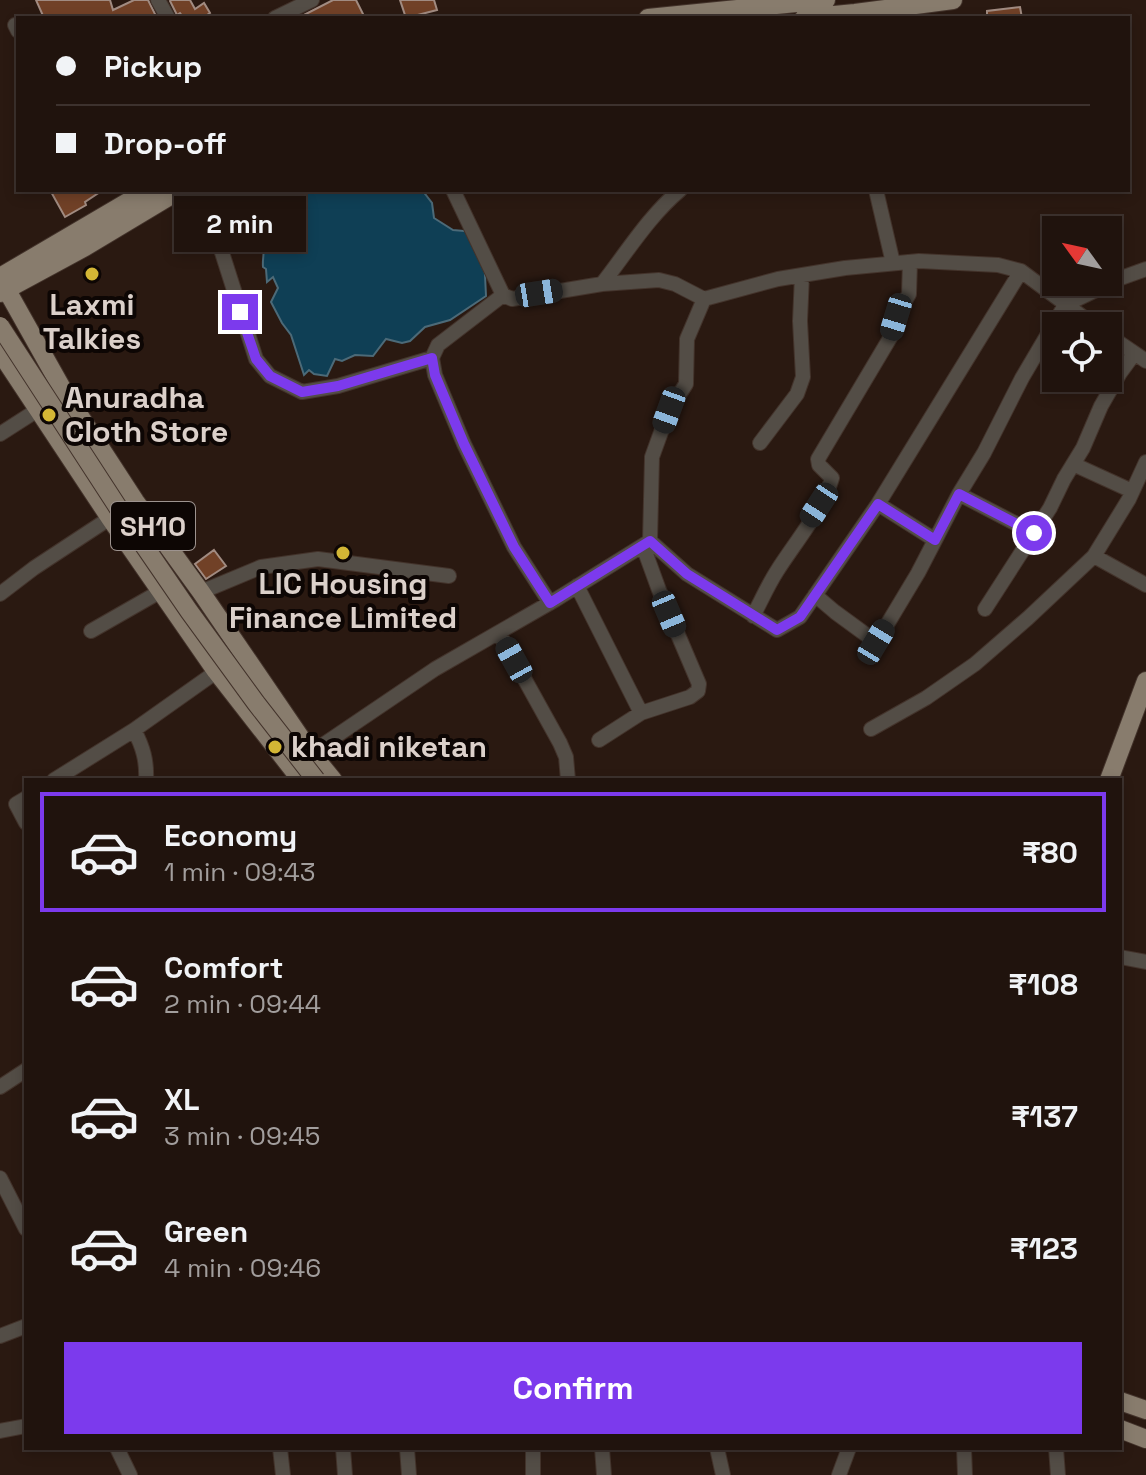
<!DOCTYPE html>
<meta charset="utf-8">
<style>
:root{--surface:#20130d;--page:#2d201b;--text:#f1f3f6;--muted:#a29e9d;--line:#3d322e;--accent:#7c3aed}
body{margin:0;font-family:"Space Grotesk",sans-serif;background:var(--page);color:var(--text);height:100vh;display:flex;flex-direction:column;font-size:30px;white-space:nowrap}
*{box-sizing:border-box;margin:0}
p{font-size:26px;color:var(--muted)}
.icon{flex:none;width:44px;height:44px;fill:none;stroke:currentColor;stroke-width:2;stroke-linecap:round;stroke-linejoin:round}
.map{position:relative;flex:1;overflow:hidden}
.side{position:absolute;left:24px;top:778px;width:1098px;height:672px;display:flex;flex-direction:column;background:var(--surface);border-radius:0px;box-shadow:0 4px 12px #0003,0 0 0 2px var(--line)}
.side>*{flex:none}
.banner{position:absolute;left:16px;top:16px;width:1114px;height:176px;border-radius:0px;box-shadow:0 4px 12px #0003,0 0 0 2px var(--line);display:grid;align-content:center;height:176px;padding:0 40px;background:var(--surface)}
.needle{width:52px;rotate:303deg}
.fabs{position:absolute;left:1042px;top:216px;display:grid;gap:16px}
.fabs a{display:grid;place-items:center;width:80px;height:80px;border-radius:0px;background:var(--surface);box-shadow:0 4px 12px #0003,0 0 0 2px var(--line);font-size:40px}
.end{position:absolute;width:36px;height:36px;margin:-18px;border:10px solid #7c3aed;background:#fff;box-shadow:0 0 0 4px #fff}
.from{border-radius:50%}
.bubble{position:absolute;height:56px;border-radius:0px;background:var(--surface);box-shadow:0 4px 12px #0003,0 0 0 2px var(--line);font-size:26px;font-weight:800;line-height:56px;text-align:center}
.car{position:absolute;width:24px;height:48px;margin:-24px -12px;border-radius:10px;box-shadow:0 0 6px 2px #0007;background:linear-gradient(#222 24%,#8ab4d8 0 40%,#222 0 76%,#8ab4d8 0 86%,#222 0)}
.banner b{display:flex;align-items:center;gap:28px;height:76px;font-size:30px}
.banner b+b{border-top:2px solid var(--line)}
.banner i{width:20px;height:20px;background:var(--text)}
ul{padding:14px 0 0;list-style:none}
li{display:flex;align-items:center;gap:24px;height:120px;margin:0 16px 12px;padding:0 24px;border:4px solid transparent;border-radius:0px}
li div{flex:1}
li b{display:block;font-size:30px}
li em{font-style:normal;font-weight:800}
li.current{border-color:var(--accent)}
li>.icon{width:72px;height:72px;stroke-width:1.5}
.cta{display:flex;gap:16px;margin-top:auto;padding:16px 40px}
.cta a{flex:1;height:92px;border-radius:0px;background:var(--accent);color:#fff;font-size:32px;font-weight:800;line-height:92px;text-align:center}
.map>svg:first-child{display:block}
.water{fill:#0f3f55;stroke:#4c6a78;stroke-width:2}
.building{fill:#714127;stroke:#a18b81;stroke-width:2}
.lines{fill:none;stroke-linecap:round;stroke-linejoin:round}
.minor-casing{stroke:#43332b;stroke-width:16}
.major-casing{stroke:#43332b;stroke-width:20}
.minor{stroke:#534d46;stroke-width:14}
.major{stroke:#887c6d;stroke-width:18}
.major-bridge-casing{stroke:#43332b;stroke-width:20;stroke-linecap:butt}
.major-bridge{stroke:#887c6d;stroke-width:18}
.route{stroke:#7c3aed;stroke-width:10}
.poi-dot{fill:#d3b635;stroke:#0d0604;stroke-width:3}
.labels{text-anchor:middle;stroke-width:8;stroke-linejoin:round;paint-order:stroke}
.shield{fill:#0d0604;stroke:#9d938f;stroke-width:2}
.shield-label{font-size:28px;font-weight:bold;fill:#dbd0ca}
.poi-label{font-size:30px;font-weight:bold;fill:#dbd0ca;stroke:#0d0604}
</style>
<div class="map">
<svg width="1146" height="1475" viewBox="0 0 1146 1475">
<rect width="100%" height="100%" fill="#2a1911"/>
<path class="water" d="M265 190H422L432 203 434 218 453 230 464 231 470 223 484 254 486 296 450 320 425 327 410 341 402 343 386 339 373 356 355 355 342 361 335 359 327 376 314 374 309 370 304 375 291 335 282 323 271 302 278 288 273 277 267 282 266 269 263 267C262 258 266 248 262 240 258 232 249 226 250 216 251 206 256 201 259 191L263 192Z"/>
<path class="building" d="M36 0H110L113 10 134 0H148L157 18H44Z
M171 0H190L195 9 204 3 210 13 202 18H180L183 17 180 13 177 15 170 1Z
M333 0H356L365 18H298Z
M400 0H434L437 10 406 18Z
M1020 7 1022 18H987V11Z
M50 190H103L85 202 86 205 65 217Z
M214 550 226 566 206 579 195 564Z"/>
<g class="lines">
<g class="minor-casing">
<path id="minor" d="M158 0 168 18
M275 18 312 0
M15 25 18 31
M202 190 256 359 270 376 302 392 338 386 432 358
M453 190 503 295 512 299 602 284 659 280 675 284 704 299
M876 190 893 263
M1021 271 878 504 800 617 777 630 687 574 650 541 652 457 669 410 686 384 687 339 704 299 778 279 845 268 919 261 998 265 1021 271 1095 326
M602 284C627 252 649 216 680 190
M503 295 438 345 432 358 435 375 464 444 514 547 550 603
M1108 335 1146 361
M0 434 39 409
M760 443 797 394 803 377 800 321 802 275
M1073 464 1132 491
M959 494 1034 533
M878 504 935 540
M1094 556 1146 585
M577 586 641 713
M201 592 261 567 318 559 449 576
M0 594 34 568 110 518
M815 595 835 612 876 642
M985 609 1050 508 1064 479 1083 448 1101 406 1120 373 1134 354
M753 616C761 601 768 585 777 571 794 544 824 508 832 478L819 465 818 459 890 338 896 317 909 294 910 262
M91 631 161 591
M499 633 560 743 566 757 568 780
M870 653 918 573 959 494 984 453 1022 378 1065 305 1121 278 1146 269
M871 729 926 698 975 664 1028 618 1094 556 1129 499 1146 462
M134 730C143 747 147 761 146 780
M599 740 641 713 690 697 698 691 699 684 659 590 643 546
M305 757 435 669 555 600 650 541
M54 780 134 730 223 667
M26 798 16 804 26 823
M1120 957 1146 962
M0 1087 26 1070
M0 1178 26 1229
M0 1336 26 1326
M0 1431 26 1426
M117 1448 130 1475
M280 1448 283 1475
M343 1448 345 1475
M407 1448 409 1475
M533 1448V1475
M602 1448 604 1475
M717 1448 723 1475
M964 1448 965 1475
M1056 1448 1058 1475
M839 1475 849 1448"/>
</g>
<g class="major-casing">
<path id="major" d="M648 18 826 0
M804 18 855 13 953 0
M0 277 148 190
M0 278 64 392 135 501 201 592 311 753 333 780
M0 293 85 247 180 190
M0 352 110 518 216 671 301 780
M1109 780 1146 681
M1120 1401 1146 1410
M1120 1429 1146 1439"/>
</g>
<use href="#minor" class="minor"/>
<use href="#major" class="major"/>
<g class="major-bridge-casing">
<path id="major-bridge" d="M0 326 119 509 189 611 256 703 316 780"/>
</g>
<use href="#major-bridge" class="major-bridge"/>
</g>
<g class="lines">
<path class="route" d="M240 312 256 359 270 376 302 392 338 386 432 358 435 375 464 444 514 547 550 603 650 541 687 574 777 630 800 617 878 504 935 540 959 494 1034 533"/>
</g>
<g class="poi-dot">
<circle cx="92" cy="274" r="8"/>
<circle cx="49" cy="415" r="8"/>
<circle cx="343" cy="553" r="8"/>
<circle cx="275" cy="747" r="8"/>
</g>
<g class="labels">
<rect class="shield" x="111" y="502" width="84" height="48" rx="6"/>
<g class="shield-label">
<text x="153" y="536">SH10</text>
</g>
<g class="poi-label">
<text x="92" y="315">Laxmi<tspan x="92" dy="34">Talkies</tspan></text>
<text x="65" y="408" text-anchor="start">Anuradha<tspan x="65" dy="34">Cloth Store</tspan></text>
<text x="343" y="594">LIC Housing<tspan x="343" dy="34">Finance Limited</tspan></text>
<text x="291" y="757" text-anchor="start">khadi niketan</text>
</g>
</g>
</svg>
<div class="fabs">
<a><svg class="needle" viewBox="-14 -14 28 28"><path d="M0-13l5 13h-10z" fill="#e53935"/><path d="M0 13l5-13h-10z" fill="#a29e9d"/></svg></a>
<a><svg class="icon" aria-label="locate" viewBox="0 0 24 24"><circle cx="12" cy="12" r="6"/><path d="M12 2v4M12 18v4M2 12h4M18 12h4"/></svg></a>
</div>
<i class="end from" style="left:1034px;top:533px"></i>
<i class="end" style="left:240px;top:312px"></i>
<div class="bubble" style="left:174px;top:196px;width:132px">2 min</div>
<i class="car" style="left:539px;top:293px;rotate:81deg"></i>
<i class="car" style="left:896px;top:317px;rotate:197deg"></i>
<i class="car" style="left:669px;top:410px;rotate:200deg"></i>
<i class="car" style="left:819px;top:505px;rotate:213deg"></i>
<i class="car" style="left:669px;top:614px;rotate:157deg"></i>
<i class="car" style="left:876px;top:642px;rotate:31deg"></i>
<i class="car" style="left:514px;top:660px;rotate:331deg"></i>
<div class="banner">
<b><i class="from"></i>Pickup</b>
<b><i></i>Drop-off</b>
</div>
<section class="side">
<ul>
<li class="current"><svg class="icon" aria-label="car" viewBox="0 0 24 24"><path d="M5 17H2v-5l4-1 3-4h7l3 4 3 1v5h-3M9 17h6M6 11h13"/><circle cx="7" cy="17" r="2"/><circle cx="17" cy="17" r="2"/></svg><div><b>Economy</b><p>1 min · 09:43</p></div><em>₹80</em></li>
<li><svg class="icon" aria-label="car" viewBox="0 0 24 24"><path d="M5 17H2v-5l4-1 3-4h7l3 4 3 1v5h-3M9 17h6M6 11h13"/><circle cx="7" cy="17" r="2"/><circle cx="17" cy="17" r="2"/></svg><div><b>Comfort</b><p>2 min · 09:44</p></div><em>₹108</em></li>
<li><svg class="icon" aria-label="car" viewBox="0 0 24 24"><path d="M5 17H2v-5l4-1 3-4h7l3 4 3 1v5h-3M9 17h6M6 11h13"/><circle cx="7" cy="17" r="2"/><circle cx="17" cy="17" r="2"/></svg><div><b>XL</b><p>3 min · 09:45</p></div><em>₹137</em></li>
<li><svg class="icon" aria-label="car" viewBox="0 0 24 24"><path d="M5 17H2v-5l4-1 3-4h7l3 4 3 1v5h-3M9 17h6M6 11h13"/><circle cx="7" cy="17" r="2"/><circle cx="17" cy="17" r="2"/></svg><div><b>Green</b><p>4 min · 09:46</p></div><em>₹123</em></li>
</ul>
<div class="cta"><a>Confirm</a></div>
</section>
</div>
